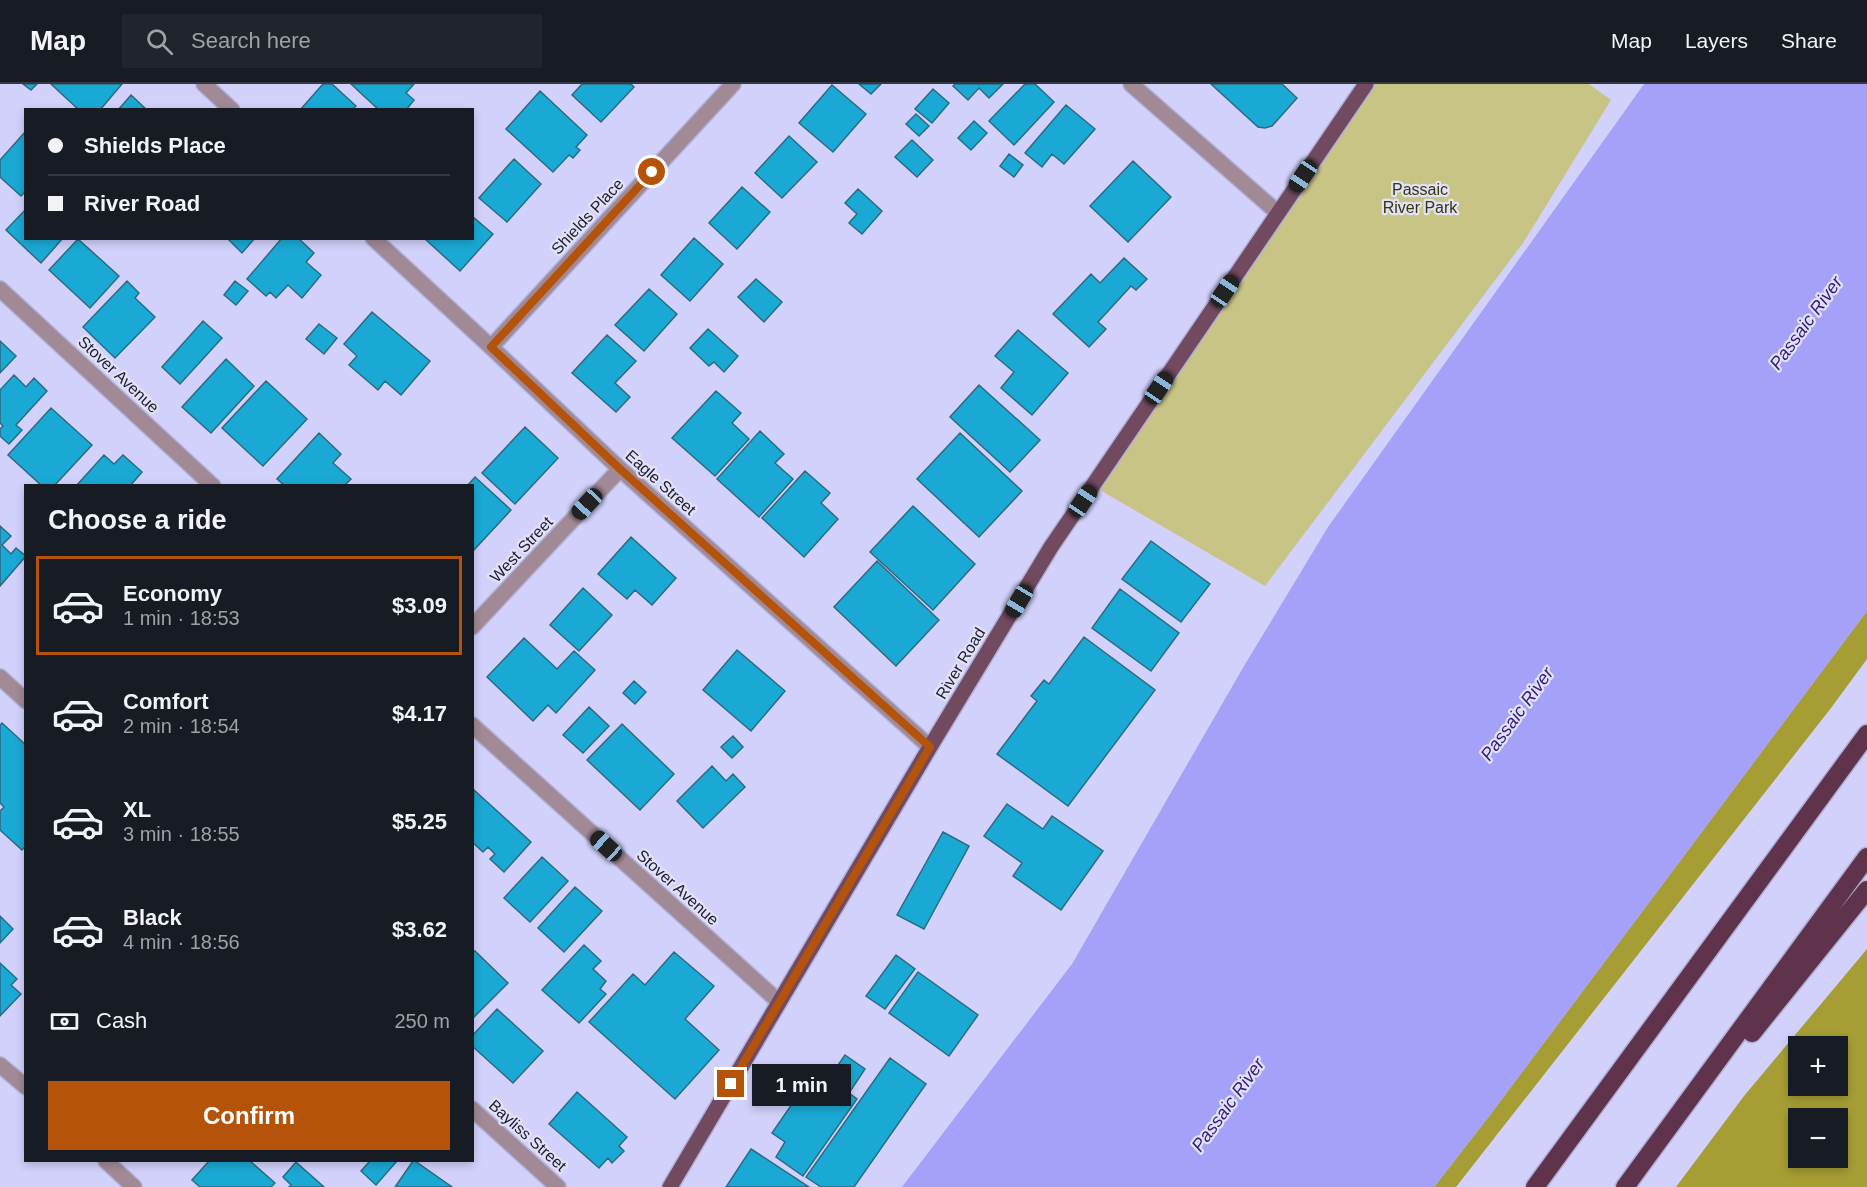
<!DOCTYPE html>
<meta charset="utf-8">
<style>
:root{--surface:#171b24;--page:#20242c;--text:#f1f3f6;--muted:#9ea1a6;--line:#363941;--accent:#b45309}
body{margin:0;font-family:Arial,sans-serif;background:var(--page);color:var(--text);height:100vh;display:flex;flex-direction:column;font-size:22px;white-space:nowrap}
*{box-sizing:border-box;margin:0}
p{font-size:20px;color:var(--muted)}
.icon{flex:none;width:33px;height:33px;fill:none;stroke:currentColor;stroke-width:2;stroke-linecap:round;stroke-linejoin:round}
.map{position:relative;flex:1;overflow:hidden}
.details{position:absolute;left:24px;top:400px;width:450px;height:678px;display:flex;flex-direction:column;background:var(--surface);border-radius:0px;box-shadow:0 3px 9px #0003}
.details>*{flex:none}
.top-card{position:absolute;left:24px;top:24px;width:450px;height:132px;border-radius:0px;box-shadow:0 3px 9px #0003;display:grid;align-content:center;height:132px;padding:0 24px;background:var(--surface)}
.tools{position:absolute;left:1788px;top:952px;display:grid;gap:12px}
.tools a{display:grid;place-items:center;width:60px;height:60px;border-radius:0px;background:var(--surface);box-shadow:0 3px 9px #0003;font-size:30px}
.end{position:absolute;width:27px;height:27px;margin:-14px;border:8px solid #b45309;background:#fff;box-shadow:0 0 0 3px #fff}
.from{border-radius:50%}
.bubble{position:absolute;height:42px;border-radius:0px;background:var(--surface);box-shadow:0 3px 9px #0003;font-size:20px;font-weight:600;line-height:42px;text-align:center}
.car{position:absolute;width:18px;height:36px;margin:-18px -9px;border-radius:8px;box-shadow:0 0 4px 2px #0007;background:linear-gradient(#222 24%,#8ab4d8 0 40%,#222 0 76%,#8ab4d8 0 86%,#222 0)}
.top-card b{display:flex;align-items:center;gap:21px;height:57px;font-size:22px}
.top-card b+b{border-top:2px solid var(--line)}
.top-card i{width:15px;height:15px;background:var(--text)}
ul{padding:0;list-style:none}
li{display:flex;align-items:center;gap:18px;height:99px;margin:0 12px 9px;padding:0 12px;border:3px solid transparent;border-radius:0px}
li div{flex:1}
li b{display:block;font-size:22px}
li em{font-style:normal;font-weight:600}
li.selected{border-color:var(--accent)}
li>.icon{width:54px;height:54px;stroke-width:1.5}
h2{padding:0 24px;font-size:27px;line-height:72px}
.pay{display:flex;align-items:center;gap:15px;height:66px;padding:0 24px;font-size:22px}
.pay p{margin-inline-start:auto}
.primary-button{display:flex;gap:12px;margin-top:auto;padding:12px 24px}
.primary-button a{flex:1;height:69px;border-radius:0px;background:var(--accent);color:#fff;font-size:24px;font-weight:600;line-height:69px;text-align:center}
header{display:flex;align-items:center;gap:36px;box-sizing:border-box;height:84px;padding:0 30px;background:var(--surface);border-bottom:2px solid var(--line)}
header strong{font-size:28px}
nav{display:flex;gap:33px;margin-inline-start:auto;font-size:21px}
.search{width:420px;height:54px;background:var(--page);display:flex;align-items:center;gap:15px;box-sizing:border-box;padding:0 21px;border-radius:0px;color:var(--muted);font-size:22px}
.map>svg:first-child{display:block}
.green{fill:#c8c485}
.forest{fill:#a69e34;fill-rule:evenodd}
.water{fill:#a5a1f8}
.building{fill:#1aa9d4;stroke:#2c6b82;stroke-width:1.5}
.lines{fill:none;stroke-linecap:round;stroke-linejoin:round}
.street-casing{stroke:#b0b0d7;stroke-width:18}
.primary-casing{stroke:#b0b0d7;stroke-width:18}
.highway-casing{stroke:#b0b0d7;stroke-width:21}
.street{stroke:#a18995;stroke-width:15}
.primary{stroke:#724a60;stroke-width:15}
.highway{stroke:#60334d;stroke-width:18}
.route{stroke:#b45309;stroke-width:8}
.labels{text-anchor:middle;stroke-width:4.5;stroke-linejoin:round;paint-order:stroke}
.park-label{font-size:16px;fill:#383508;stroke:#e1e1f7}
.street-label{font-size:16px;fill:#1c1b2f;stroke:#e1e1f7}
.water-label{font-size:18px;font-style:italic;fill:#32197d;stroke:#e1e1f7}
</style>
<header>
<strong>Map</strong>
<div class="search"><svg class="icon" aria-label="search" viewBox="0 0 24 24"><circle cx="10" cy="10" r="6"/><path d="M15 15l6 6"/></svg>Search here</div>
<nav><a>Map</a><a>Layers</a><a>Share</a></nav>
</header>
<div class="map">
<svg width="1867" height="1103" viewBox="0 0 1867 1103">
<rect width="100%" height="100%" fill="#d1d1fc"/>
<path class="green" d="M1366 0H1589L1611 16 1523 159 1265 502 1093 402Z"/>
<path class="forest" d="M1867 527V575L1831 624 1456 1103H1434L1490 1031Z
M1867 865V1103H1676L1744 1012ZM1798 963H1838V1002H1798ZM1798 1035H1838V1074H1798Z"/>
<path class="water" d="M1644 0H1867V527L1490 1031 1434 1103H902L1072 880 1244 582 1328 443Z"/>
<path class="building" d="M23 0H37L31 6Z
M51 0H122L100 26H79Z
M323 0H332L356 22 352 26H300Z
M351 0H414L406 9 414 16 406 26H379Z
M582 0H631L634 3 601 38 572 11Z
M859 0H881L871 10Z
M955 0H1003L989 14 979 4 968 16 953 2Z
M1025 0H1035L1054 18 1014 61 989 37Z
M1211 0H1282L1297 14 1272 42 1265 44 1258 43Z
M832 1 866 30 833 68 799 39Z
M933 5 949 19 932 39 915 25Z
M540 7 587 51 576 63 580 66 573 74 569 71 553 88 506 45Z
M131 11 147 26H118Z
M1066 21 1095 45 1064 80 1052 70 1042 83 1025 69Z
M916 30 929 42 919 52 906 40Z
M974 37 987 49 971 66 958 54Z
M26 47V107L21 112 0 93V76Z
M789 52 817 78 782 114 755 89Z
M912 56 933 76 917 93 895 73Z
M1009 70 1023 81 1014 93 1000 82Z
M514 75 541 100 507 138 479 114Z
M1133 77 1171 113 1128 158 1090 122Z
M742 103 770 128 737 165 709 139Z
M858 105 882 127 862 150 849 139 857 130 845 119Z
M26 125V154H63L41 179 6 146Z
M472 132 493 150 460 187 424 154H472Z
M227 154H255L242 169Z
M282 154H298L314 169 306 178 321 191 302 214 288 201 276 214 270 208 266 212 247 195Z
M694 154 723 180 690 217 661 191Z
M78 155 119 192 90 224 49 186Z
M1124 174 1147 195 1136 206 1131 202 1098 238 1106 245 1089 263 1053 230 1091 190 1100 199Z
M756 195 782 218 764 238 738 213Z
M127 197 139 209 135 214 155 233 115 274 83 243Z
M235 197 248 207 236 221 224 211Z
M649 205 677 230 644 267 615 241Z
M372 228 430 277 401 311 385 297 378 306 349 281 357 272 344 260Z
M203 237 222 254 180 300 162 283Z
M319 240 337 254 324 270 306 255Z
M708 245 738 272 724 288 714 278 709 282 690 264Z
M1018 246 1068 289 1032 331 1001 304 1014 288 995 272Z
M607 251 636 277 615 299 630 313 616 328 572 289Z
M0 257 16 272 0 289Z
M226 275 254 302 211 349 182 323Z
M14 291 26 303 34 294 47 307 16 341 22 346 9 360 0 352V345L3 342 0 339V306Z
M266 297 307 335 263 382 222 344Z
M979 301 1040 356 1010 388 950 333Z
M716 307 741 329 732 339 749 355 715 392 672 354Z
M51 324 92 361 54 402H42L8 371Z
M525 343 558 374 515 420 482 389Z
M760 347 784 370 775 379 793 395 759 433 717 395Z
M319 349 341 370 333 379 351 395 344 402H285L277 395Z
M960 349 1022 407 979 453 917 395Z
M104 371 114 380 123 371 142 388 130 402H76Z
M805 387 830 409 821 419 838 435 804 473 762 434Z
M475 393 511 426 472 468V402H467Z
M913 422 975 480 933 526 870 468Z
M0 442 11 452 2 461 11 470 16 464 26 472 0 502Z
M631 453 676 494 652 521 635 506 627 515 598 490Z
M1151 457 1210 500 1181 538 1122 495Z
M877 477 939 536 896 582 834 523Z
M583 504 612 531 579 567 550 541Z
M1120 505 1179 549 1151 587 1092 544Z
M1084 553 1155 606 1068 722 997 670 1037 617 1031 612 1044 596 1049 600Z
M524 554 557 585 574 567 595 586 556 629 548 621 533 637 487 593Z
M737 566 785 607 751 647 703 606Z
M634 597 646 608 635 620 623 609Z
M589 623 609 642 583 669 563 651Z
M2 639 26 661V762L22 766 0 746V727L4 723 0 719V641Z
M622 640 674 690 640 726 587 676Z
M733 652 743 663 732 674 721 663Z
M712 682 726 697 733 690 745 703 703 744 677 717Z
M474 706 531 758 504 788 490 775 495 770 488 763 483 768 472 758Z
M1007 720 1043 745 1052 732 1103 767 1061 826 1013 792 1022 779 984 752Z
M943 748 969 762 924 845 897 831Z
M542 773 568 797 530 838 504 814Z
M575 803 602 827 564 868 538 844Z
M0 832 13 845 0 859Z
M584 861 601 877 593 885 606 897 600 905 606 910 579 939 542 906Z
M475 867 508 899 472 935V869Z
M674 868 714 902 685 935 719 966 675 1015 589 938 633 890 645 901Z
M896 871 915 885 885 925 866 912Z
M0 879 17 895 11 901 21 910 0 932Z
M918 888 978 931 949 972 889 929Z
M497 925 543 967 513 999 472 962V952Z
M845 971 865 985 849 1009 857 1015 803 1092 776 1073 785 1058 772 1049 814 988 827 997Z
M890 974 926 1000 854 1103H821L806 1093Z
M577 1008 627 1053 619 1062 624 1067 612 1079 608 1074 599 1084 549 1040Z
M751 1065 809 1103H726Z
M209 1077H250L275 1099 271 1103H200L192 1096Z
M370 1077H397L376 1101 361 1087Z
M413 1077H415L452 1103H395Z
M296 1078 324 1103H289L291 1101 283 1093Z"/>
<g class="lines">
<g class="street-casing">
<path id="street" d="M204 0 232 26
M1131 0 1278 129
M373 154 491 263 620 385 930 663
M0 205 213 402
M491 263 733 0
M472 543 620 385
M0 593 26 617
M472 641 779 918
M0 981 26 1003
M472 1025 558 1103
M106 1077 134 1103"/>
</g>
<g class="primary-casing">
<path id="primary" d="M670 1103 930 663 1051 463 1366 0"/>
</g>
<g class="highway-casing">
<path id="highway" d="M1752 949 1867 806
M1535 1103 1867 650
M1625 1103 1867 773"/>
</g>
<use href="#street" class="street"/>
<use href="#primary" class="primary"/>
<use href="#highway" class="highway"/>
</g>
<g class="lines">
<path class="route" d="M652 88 491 263 620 385 930 663 731 1000"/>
</g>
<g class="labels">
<g class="park-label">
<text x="1420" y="111">Passaic<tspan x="1420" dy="18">River Park</tspan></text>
</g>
<g class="street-label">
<text transform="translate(587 132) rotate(-47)" y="6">Shields Place</text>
<text transform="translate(119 290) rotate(43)" y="6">Stover Avenue</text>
<text transform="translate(661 398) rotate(42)" y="6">Eagle Street</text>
<text transform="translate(521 465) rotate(-47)" y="6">West Street</text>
<text transform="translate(960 579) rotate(-59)" y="6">River Road</text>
<text transform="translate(678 803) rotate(42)" y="6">Stover Avenue</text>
<text transform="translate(528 1051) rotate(42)" y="6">Bayliss Street</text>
</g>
<g class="water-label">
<text transform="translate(1806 239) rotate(-54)" y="6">Passaic River</text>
<text transform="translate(1517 630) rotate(-54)" y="6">Passaic River</text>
<text transform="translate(1228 1021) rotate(-54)" y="6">Passaic River</text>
</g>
</g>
</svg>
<div class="tools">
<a>+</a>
<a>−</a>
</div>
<i class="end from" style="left:652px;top:88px"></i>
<i class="end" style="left:731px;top:1000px"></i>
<div class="bubble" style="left:752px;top:980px;width:99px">1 min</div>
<i class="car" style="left:1303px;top:92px;rotate:214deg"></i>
<i class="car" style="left:1225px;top:207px;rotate:34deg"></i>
<i class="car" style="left:1159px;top:304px;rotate:34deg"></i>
<i class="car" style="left:1083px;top:417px;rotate:34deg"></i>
<i class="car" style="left:587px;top:420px;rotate:223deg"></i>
<i class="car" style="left:1019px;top:517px;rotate:211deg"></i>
<i class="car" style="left:606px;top:762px;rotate:312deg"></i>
<div class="top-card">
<b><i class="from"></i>Shields Place</b>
<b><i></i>River Road</b>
</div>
<section class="details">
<h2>Choose a ride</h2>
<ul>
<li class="selected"><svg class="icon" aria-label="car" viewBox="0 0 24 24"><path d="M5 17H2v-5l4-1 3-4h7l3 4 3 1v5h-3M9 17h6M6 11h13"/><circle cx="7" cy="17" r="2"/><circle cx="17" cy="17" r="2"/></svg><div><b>Economy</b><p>1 min · 18:53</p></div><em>$3.09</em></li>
<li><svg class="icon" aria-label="car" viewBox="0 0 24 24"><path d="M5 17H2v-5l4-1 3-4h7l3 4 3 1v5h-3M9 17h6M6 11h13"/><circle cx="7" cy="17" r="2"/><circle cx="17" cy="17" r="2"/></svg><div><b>Comfort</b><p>2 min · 18:54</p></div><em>$4.17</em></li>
<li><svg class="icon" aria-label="car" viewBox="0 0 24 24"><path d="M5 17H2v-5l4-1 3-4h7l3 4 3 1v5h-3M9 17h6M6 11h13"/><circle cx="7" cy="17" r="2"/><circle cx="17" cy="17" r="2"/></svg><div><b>XL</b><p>3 min · 18:55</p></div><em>$5.25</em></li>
<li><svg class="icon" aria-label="car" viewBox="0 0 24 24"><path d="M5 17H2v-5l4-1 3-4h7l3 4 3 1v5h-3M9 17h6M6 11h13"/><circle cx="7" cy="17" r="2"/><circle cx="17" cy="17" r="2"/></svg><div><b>Black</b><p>4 min · 18:56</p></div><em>$3.62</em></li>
</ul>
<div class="pay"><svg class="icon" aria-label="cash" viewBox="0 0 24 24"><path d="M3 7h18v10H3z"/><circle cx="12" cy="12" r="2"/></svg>Cash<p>250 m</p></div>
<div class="primary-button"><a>Confirm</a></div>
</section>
</div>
